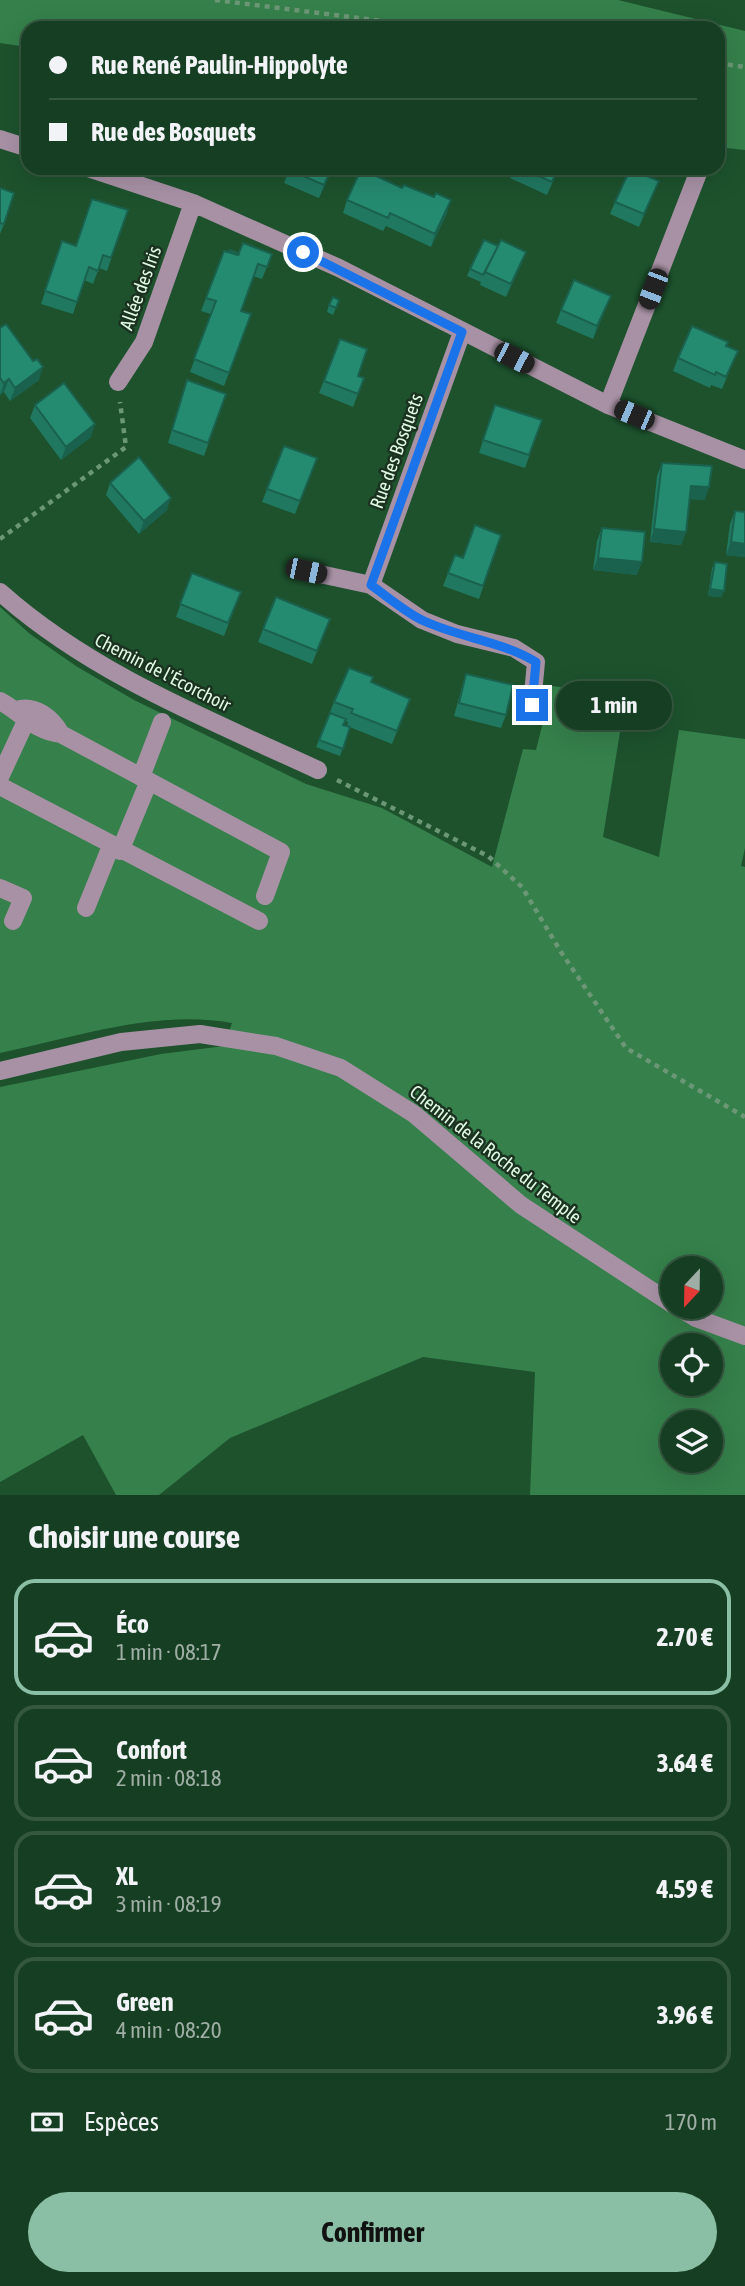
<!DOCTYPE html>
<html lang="fr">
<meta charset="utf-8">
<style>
:root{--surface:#163e22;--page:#23492f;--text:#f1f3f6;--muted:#9eaea5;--line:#355740;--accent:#8abfa5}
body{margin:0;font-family:"Asap Condensed",sans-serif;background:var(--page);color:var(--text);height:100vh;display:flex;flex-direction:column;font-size:26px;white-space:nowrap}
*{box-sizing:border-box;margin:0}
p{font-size:23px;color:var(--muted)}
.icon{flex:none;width:38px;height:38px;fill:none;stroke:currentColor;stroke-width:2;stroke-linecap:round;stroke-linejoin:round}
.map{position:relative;height:1495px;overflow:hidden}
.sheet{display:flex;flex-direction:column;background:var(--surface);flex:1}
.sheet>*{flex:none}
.banner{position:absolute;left:21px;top:21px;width:704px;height:154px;border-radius:21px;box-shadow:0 7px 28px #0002,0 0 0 2px var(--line);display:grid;align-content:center;height:154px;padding:0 28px;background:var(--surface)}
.needle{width:46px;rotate:202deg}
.tools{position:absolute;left:660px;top:1256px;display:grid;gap:14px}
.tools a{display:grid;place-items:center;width:63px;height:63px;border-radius:50%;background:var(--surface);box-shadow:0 7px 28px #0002,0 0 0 2px var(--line);font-size:35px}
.end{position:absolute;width:32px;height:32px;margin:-16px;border:9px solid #1a73e8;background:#fff;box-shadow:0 0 0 4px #fff}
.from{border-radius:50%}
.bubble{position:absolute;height:49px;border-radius:24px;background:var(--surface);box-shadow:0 7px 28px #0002,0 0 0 2px var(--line);font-size:23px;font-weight:700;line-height:49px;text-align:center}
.car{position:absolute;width:21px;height:42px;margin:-21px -10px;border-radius:9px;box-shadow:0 0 5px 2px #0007;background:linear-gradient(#222 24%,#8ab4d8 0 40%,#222 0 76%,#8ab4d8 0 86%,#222 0)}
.banner b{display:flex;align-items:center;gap:24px;height:66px;font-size:26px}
.banner b+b{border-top:2px solid var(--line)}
.banner i{width:18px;height:18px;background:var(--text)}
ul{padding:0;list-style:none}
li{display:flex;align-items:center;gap:21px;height:116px;margin:0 14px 10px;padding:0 14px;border:4px solid var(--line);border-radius:21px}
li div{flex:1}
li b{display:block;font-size:26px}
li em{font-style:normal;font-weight:700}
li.active{border-color:var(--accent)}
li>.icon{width:63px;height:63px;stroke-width:1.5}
h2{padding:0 28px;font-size:32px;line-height:84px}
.pay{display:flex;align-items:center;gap:18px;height:77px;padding:0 28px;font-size:26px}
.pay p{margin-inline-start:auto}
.action{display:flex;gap:14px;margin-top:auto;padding:14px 28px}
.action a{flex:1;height:80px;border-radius:42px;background:var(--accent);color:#111;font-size:28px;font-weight:700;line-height:80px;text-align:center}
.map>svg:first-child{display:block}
.green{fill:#35804b;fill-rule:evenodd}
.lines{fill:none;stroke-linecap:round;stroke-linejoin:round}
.path{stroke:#6c9777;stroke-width:4.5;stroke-dasharray:5 5;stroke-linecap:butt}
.minor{stroke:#a891a5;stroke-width:18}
.wall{fill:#207860}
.shaded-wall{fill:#1a614e}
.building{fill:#258b70;stroke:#1a614e;stroke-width:2}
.route{stroke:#1a73e8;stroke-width:9}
.labels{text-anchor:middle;stroke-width:5;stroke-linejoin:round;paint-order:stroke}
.street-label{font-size:19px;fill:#dffbe4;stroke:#1c3221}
</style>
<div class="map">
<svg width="745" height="1495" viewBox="0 0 745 1495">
<rect width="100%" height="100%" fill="#1d522d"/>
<path class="green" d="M0 0H618L745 31V150L718 147V28H28V47L0 43Z
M0 607 30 634 76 666 134 700 306 784 382 808 492 867 523 749 536 750 552 686 626 695 603 837 659 857 679 730 745 739V848L741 866 745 867V1495H530L535 1372 423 1357 230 1438 159 1495H116L83 1435 0 1482V1087L161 1054 224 1046 232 1023C156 1009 73 1038 0 1053ZM672 1269H710V1307H672ZM672 1346H710V1384H672ZM672 1423H710V1461H672Z"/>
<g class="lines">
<path class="path" d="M215 0 438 28
M718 63 745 67
M0 539 126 447 120 402
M337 780 488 856 522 887 561 952 626 1048 745 1117"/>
<path class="minor" d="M0 139 28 148
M88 168 193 203 339 268 608 405 745 460
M118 382 144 342 193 203
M608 405 700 168
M306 571 371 585 422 620 457 634 514 648 536 662 532 705
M371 585 462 332
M0 592C92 674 208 719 318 770
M0 701C22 713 34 731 61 734L281 852 265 896
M16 710C35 704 52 718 61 734
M0 777 26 721
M141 777 162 722
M0 786 259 921
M120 851 149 781
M0 888 23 898 13 921
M86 908 111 846
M0 1071 121 1042 200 1034 276 1046 341 1068 414 1114 521 1205 672 1304
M678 1307 696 1318 745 1336"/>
</g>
<path class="wall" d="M290 168H333L319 198 284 183Z
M514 168H559L547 195 510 178Z
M659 181 639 227 610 214 615 202Z
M0 188 4 224 0 234Z
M347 200 447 213 431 247 386 226 383 231 343 213Z
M128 210 107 271 99 268 93 284 84 280 73 314 41 304 62 241 76 246Z
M224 251 239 254H272L262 279 253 276 241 311 251 314 224 386 190 372 211 314 201 311Z
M521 265 506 297 480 285 481 282 467 276 470 269Z
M339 300 333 315 327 312 329 305Z
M606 308 593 339 556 323 561 310Z
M0 328 39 380 10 401 4 392 0 395Z
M340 339 358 376 364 378 353 407 319 393Z
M726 346 738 351 722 389 711 385 710 388 673 371 678 358Z
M187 380 226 394 204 456 168 443Z
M35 405 91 437 61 460 30 418Z
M490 418 542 420 525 468 479 453Z
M284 446 317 458 295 514 262 502Z
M662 463 705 500 690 499 686 532 681 545 650 542 657 476Z
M110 483 167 510 139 534 106 495Z
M735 511 745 512V557L726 555 730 524Z
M602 528 637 575 593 570 597 541Z
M501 535 479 599 443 586 455 555 463 557Z
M715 562 722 597 708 596 712 568Z
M192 573 241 592 224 636 176 617Z
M276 597 330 619 312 664 258 642Z
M466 674 506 715 501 728 454 716 462 687Z
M371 682 410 699 392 744 347 726 348 722 345 721 344 725 350 727 340 756 316 747 334 702Z"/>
<path class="shaded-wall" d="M332 168H333L319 198 324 185Z
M659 181 654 193 639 227 644 214Z
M451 200 447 213 431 247 435 234Z
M526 252 521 265 506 297 511 284Z
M611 296 606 308 593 339 597 326Z
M43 367 39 380 10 401 15 388Z
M9 379 4 392 0 395 4 383Z
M95 424 91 437 61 460 66 447Z
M691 486 709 487 705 500 687 499Z
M171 498 167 510 139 534 144 521Z
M654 529 686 532 681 545 650 542Z
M731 542 745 544V557L726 555Z
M598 558 642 562 637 575 593 570Z
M710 589 724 591 722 597 708 596Z"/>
<path class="building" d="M290 168H332L324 185 289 170Z
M521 168H558L552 182Z
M361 169 402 188 404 185 434 197 436 193 451 200 435 234 390 213 388 218 347 200Z
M630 169 659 181 644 214 615 202Z
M0 188 14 193 4 224 0 223Z
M92 199 128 210 111 258 103 255 98 271 89 267 77 302 45 291 62 241 76 246Z
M484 240 498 246 483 275 470 269Z
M501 240 526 252 511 284 485 272Z
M243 243 272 254 267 267 258 264 241 311 251 314 229 373 194 359 216 301 206 298 224 251 238 255Z
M230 250 239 254 238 255 229 252Z
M574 280 611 296 597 326 561 310Z
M333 297 339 300 336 308 329 305Z
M6 324 33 361 37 359 43 367 15 388 9 379 4 383 0 378V328Z
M692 326 728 342 726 346 738 351 726 377 716 372 715 375 678 358Z
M340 339 367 349 358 376 364 378 358 394 324 381Z
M187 380 226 394 208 443 172 430Z
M64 383 95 424 66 447 35 405Z
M495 405 542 420 529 455 483 440Z
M284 446 317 458 300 501 267 489Z
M139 457 171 498 144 521 110 483Z
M662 463 712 466 709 487 691 486 686 532 654 529Z
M735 511 745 512V544L731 542Z
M475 525 501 535 483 586 448 573 455 555 463 558Z
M602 528 645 532 642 562 598 558Z
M715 562 727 564 724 591 710 589Z
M192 573 241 592 228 623 180 604Z
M276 597 330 619 317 651 263 629Z
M349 668 373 677 371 682 410 699 397 731 351 713 353 709 334 702Z
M466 674 513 685 506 715 459 703Z
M330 713 346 719 343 725 350 727 343 749 319 740Z"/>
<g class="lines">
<path class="route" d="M303 252 462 332 371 585C388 597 406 613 424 621 461 638 501 641 536 662L532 705"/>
</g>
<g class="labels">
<g class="street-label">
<text transform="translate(140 288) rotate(-70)" y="7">Allée des Iris</text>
<text transform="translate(396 451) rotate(-70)" y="7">Rue des Bosquets</text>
<text transform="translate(163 672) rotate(27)" y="7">Chemin de l'Écorchoir</text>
<text transform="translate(496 1154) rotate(38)" y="7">Chemin de la Roche du Temple</text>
</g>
</g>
</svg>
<div class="tools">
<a><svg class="needle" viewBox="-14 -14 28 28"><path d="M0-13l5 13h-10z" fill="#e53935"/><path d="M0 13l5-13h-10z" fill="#9eaea5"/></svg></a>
<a><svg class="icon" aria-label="locate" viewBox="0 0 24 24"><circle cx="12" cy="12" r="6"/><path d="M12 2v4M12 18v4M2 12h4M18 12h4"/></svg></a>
<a><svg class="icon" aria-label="layers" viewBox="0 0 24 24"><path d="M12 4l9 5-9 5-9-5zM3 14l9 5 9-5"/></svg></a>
</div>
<i class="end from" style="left:303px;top:252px"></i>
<i class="end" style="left:532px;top:705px"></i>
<div class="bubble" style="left:556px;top:681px;width:116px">1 min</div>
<i class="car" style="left:653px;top:289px;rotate:201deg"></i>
<i class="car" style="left:514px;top:358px;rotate:117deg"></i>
<i class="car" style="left:634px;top:415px;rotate:293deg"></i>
<i class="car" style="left:306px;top:571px;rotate:102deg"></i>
<div class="banner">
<b><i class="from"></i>Rue René Paulin-Hippolyte</b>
<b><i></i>Rue des Bosquets</b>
</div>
</div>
<section class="sheet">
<h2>Choisir une course</h2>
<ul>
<li class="active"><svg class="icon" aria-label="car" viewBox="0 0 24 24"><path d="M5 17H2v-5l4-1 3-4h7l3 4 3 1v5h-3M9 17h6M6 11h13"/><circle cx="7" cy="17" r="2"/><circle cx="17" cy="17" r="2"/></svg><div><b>Éco</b><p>1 min · 08:17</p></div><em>2.70 €</em></li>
<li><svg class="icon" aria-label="car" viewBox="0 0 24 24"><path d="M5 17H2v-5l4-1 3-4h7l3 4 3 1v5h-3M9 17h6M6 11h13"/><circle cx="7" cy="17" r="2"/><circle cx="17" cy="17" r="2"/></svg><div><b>Confort</b><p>2 min · 08:18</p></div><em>3.64 €</em></li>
<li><svg class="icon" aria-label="car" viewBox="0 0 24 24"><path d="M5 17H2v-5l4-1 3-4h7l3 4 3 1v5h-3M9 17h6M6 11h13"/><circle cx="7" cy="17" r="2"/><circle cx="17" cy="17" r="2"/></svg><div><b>XL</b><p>3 min · 08:19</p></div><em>4.59 €</em></li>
<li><svg class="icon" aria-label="car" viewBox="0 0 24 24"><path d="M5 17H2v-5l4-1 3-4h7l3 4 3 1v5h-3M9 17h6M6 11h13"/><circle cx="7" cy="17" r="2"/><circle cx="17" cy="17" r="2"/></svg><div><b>Green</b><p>4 min · 08:20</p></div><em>3.96 €</em></li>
</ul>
<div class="pay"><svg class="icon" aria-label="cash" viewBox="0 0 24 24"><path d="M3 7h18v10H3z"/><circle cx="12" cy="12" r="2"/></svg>Espèces<p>170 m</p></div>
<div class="action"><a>Confirmer</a></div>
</section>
